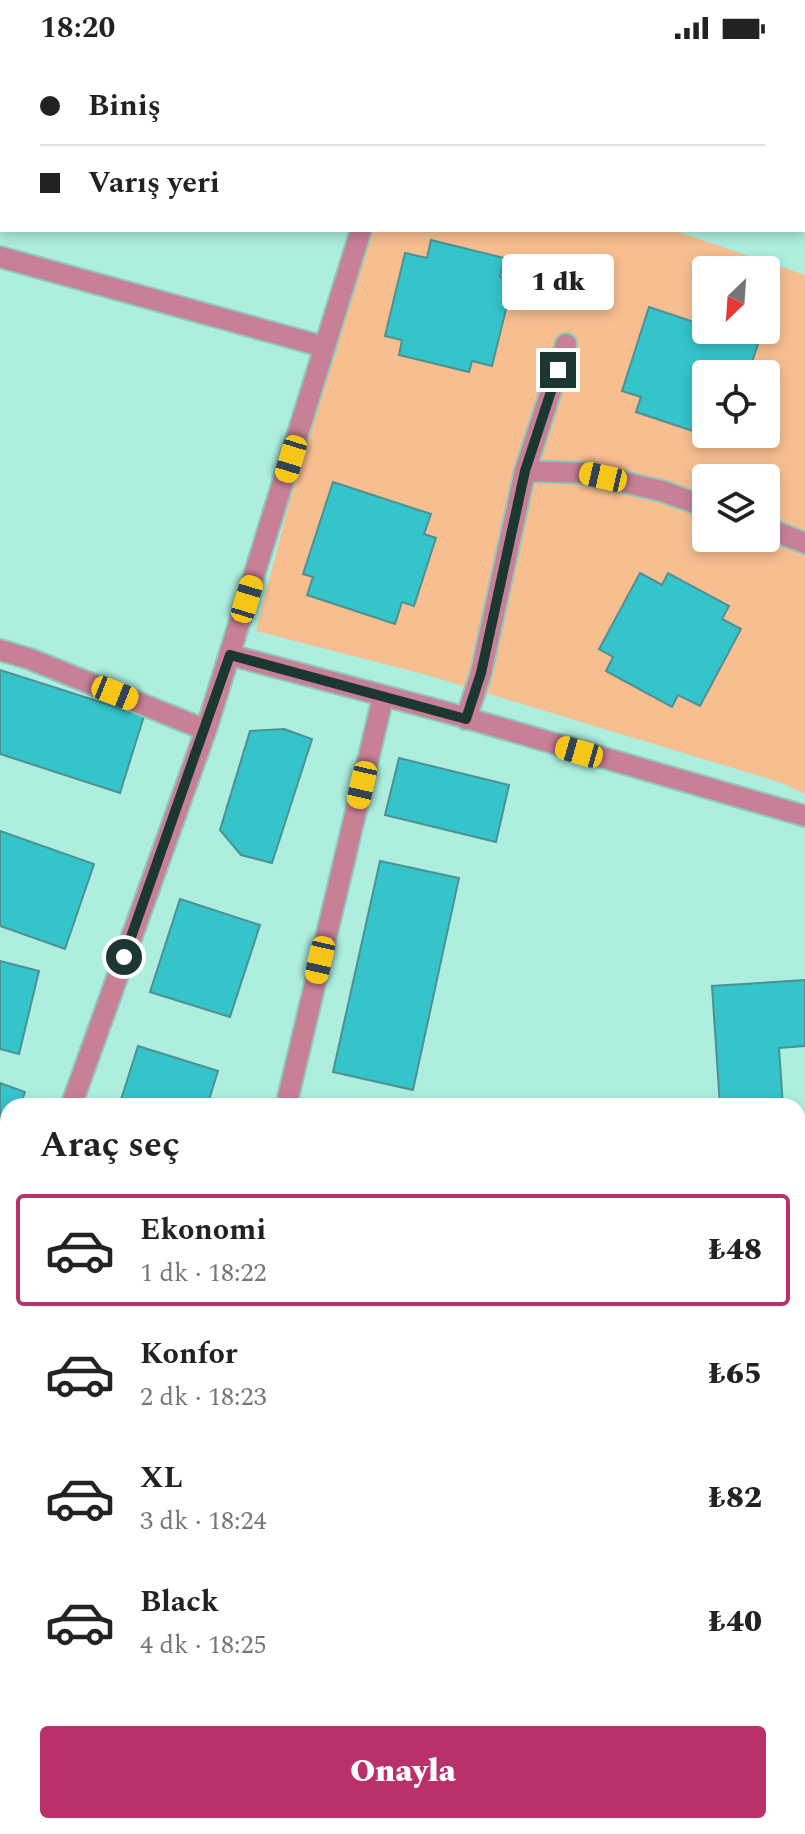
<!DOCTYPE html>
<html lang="tr">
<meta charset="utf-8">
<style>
:root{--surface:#fff;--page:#f2f2f2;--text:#222;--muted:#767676;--line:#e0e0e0;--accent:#ba306b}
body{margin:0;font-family:Spectral,serif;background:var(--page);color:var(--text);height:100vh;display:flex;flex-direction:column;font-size:30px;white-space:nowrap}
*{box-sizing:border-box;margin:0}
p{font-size:26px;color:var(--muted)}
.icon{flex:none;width:44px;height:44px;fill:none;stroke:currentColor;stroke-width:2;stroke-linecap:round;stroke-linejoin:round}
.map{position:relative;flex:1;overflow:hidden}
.panel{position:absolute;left:0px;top:1042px;width:806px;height:736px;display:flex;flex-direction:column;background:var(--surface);border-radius:24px 24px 0 0;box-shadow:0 4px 12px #0003}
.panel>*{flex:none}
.hud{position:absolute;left:0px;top:0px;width:806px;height:176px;box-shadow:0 4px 12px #0003;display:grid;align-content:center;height:176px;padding:0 40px;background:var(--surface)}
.needle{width:52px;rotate:205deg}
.controls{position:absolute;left:692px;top:200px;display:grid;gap:16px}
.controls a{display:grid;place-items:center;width:88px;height:88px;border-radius:8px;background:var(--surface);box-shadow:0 4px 12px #0003;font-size:40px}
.end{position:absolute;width:36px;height:36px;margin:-18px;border:10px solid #1c3631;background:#fff;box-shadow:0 0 0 4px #fff}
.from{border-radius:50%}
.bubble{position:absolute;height:56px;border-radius:8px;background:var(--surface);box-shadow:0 4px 12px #0003;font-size:26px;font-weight:800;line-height:56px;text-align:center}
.car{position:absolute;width:24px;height:48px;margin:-24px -12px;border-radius:10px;box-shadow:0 0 6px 2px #0007;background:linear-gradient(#f5c518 24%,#345 0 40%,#f5c518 0 76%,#345 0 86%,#f5c518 0)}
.hud b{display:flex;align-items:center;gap:28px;height:76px;font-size:30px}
.hud b+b{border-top:2px solid var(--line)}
.hud i{width:20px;height:20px;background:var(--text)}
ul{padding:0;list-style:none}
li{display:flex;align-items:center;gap:24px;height:112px;margin:0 16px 12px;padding:0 24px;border:4px solid transparent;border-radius:8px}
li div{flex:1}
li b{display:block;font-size:30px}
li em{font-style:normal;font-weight:800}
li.active{border-color:var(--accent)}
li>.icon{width:72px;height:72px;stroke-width:1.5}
h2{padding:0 40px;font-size:36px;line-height:96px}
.primary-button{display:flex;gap:16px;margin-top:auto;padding:16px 40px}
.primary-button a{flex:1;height:92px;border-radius:8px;background:var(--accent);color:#fff;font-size:32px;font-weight:800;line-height:92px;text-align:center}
.status{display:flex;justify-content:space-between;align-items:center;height:56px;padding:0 40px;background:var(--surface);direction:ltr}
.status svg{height:22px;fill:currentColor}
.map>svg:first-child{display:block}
.green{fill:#f7be90;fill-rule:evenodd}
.forest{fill:#f19644}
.building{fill:#35c4ca;stroke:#4e9194;stroke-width:2}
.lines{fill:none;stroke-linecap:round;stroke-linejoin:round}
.minor-casing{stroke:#90c9bc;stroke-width:24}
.tertiary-casing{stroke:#90c9bc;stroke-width:24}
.minor{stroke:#c88097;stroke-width:20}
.tertiary{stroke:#c88097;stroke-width:20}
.route{stroke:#1c3631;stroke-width:10}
</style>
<div class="status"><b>18:20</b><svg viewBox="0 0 49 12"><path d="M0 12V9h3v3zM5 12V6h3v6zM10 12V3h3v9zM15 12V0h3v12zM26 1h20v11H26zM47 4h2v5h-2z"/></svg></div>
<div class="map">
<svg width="805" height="1778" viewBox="0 0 805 1778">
<rect width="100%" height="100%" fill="#adeedf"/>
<path class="green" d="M360 174H672L805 219V738L782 727 427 619 256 575ZM706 214H766V274H706ZM706 318H766V378H706ZM706 422H766V482H706Z
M798 1527 805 1528V1778H482L485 1770H798Z"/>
<path class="forest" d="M49 1770H463L460 1778H42Z"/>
<path class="building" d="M0 15H2V97H0Z
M431 184 504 202 500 221 513 225 492 310 472 305 469 316 399 299 402 284 385 280 405 197 427 202Z
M649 251 706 270V274H717L758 288 748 318H706L705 379 636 356 641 341 622 335Z
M333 426 431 458 424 478 436 482 414 550 402 546 395 568 307 539 313 521 303 518Z
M640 517 662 529 668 517 729 550 722 563 741 573 700 650 678 639 672 651 606 615 613 601 599 593Z
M0 614 144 660 120 737 0 698Z
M284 673 312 683 272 807 241 799 220 774 250 675Z
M399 702 509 729 496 786 385 759Z
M0 775 94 808 65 893 0 870Z
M380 805 459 822 413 1034 333 1016Z
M180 843 260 869 230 961 150 936Z
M0 905 39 915 19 998 0 993Z
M805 924V990L779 992 783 1050H720L712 930Z
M138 990 218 1015 207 1050H119Z
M0 1027 25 1036 20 1050H8V1085L0 1108Z
M798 1117H805V1211H798Z
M8 1383V1410L1 1408Z
M8 1412V1473L0 1471V1435Z
M0 1608 8 1613V1657L0 1669Z"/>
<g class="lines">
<g class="minor-casing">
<path id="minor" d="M397 2 398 0
M433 2 434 0
M0 201 325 291
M525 415 583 417 662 435 706 451
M766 472 805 487
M0 594 30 603 206 674
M230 599 449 657 805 760
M466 663 481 617 525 415 566 288
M71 1050 206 674 361 174
M286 1050 383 641
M0 1276 8 1250
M0 1360 8 1364
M798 1381 805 1382
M0 1567 8 1571
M0 1764 8 1755"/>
</g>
<g class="tertiary-casing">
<path id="tertiary" d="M257 0 263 2
M489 0 496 2
M804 91 805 92
M804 160 805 161"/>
</g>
<use href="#minor" class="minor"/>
<use href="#tertiary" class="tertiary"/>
</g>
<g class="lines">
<path class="route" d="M124 901 230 599 466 663 481 617 525 415 558 314"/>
</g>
</svg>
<div class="controls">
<a><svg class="needle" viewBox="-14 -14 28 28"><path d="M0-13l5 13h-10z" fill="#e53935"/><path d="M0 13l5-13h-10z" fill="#767676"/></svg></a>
<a><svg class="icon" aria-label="locate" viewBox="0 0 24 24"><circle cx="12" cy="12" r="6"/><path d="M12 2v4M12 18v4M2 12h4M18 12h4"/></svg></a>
<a><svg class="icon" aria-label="layers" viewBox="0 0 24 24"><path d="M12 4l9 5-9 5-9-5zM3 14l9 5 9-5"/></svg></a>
</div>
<i class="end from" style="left:124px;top:901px"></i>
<i class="end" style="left:558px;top:314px"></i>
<div class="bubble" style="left:502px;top:198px;width:112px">1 dk</div>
<i class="car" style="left:291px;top:403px;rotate:197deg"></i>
<i class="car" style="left:603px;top:421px;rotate:283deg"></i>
<i class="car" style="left:247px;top:543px;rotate:17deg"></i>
<i class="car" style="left:115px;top:637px;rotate:112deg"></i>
<i class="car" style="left:579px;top:696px;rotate:286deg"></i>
<i class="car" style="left:362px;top:729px;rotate:193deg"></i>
<i class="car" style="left:320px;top:904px;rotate:193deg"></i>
<div class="hud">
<b><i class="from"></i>Biniş</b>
<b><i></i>Varış yeri</b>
</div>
<section class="panel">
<h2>Araç seç</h2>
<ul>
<li class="active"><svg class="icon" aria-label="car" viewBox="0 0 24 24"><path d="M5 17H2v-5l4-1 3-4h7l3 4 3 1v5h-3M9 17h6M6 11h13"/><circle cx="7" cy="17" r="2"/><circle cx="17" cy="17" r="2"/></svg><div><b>Ekonomi</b><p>1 dk · 18:22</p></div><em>₺48</em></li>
<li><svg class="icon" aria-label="car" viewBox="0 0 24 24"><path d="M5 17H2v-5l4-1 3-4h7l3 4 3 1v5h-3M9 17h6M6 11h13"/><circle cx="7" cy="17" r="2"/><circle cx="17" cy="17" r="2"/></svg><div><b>Konfor</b><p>2 dk · 18:23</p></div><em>₺65</em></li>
<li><svg class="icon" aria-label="car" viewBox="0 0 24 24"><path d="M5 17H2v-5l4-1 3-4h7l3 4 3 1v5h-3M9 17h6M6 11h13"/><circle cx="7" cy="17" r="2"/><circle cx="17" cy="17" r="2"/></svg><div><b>XL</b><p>3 dk · 18:24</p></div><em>₺82</em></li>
<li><svg class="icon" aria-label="car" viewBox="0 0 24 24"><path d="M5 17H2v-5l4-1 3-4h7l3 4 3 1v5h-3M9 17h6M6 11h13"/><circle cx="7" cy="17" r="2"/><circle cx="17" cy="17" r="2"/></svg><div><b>Black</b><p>4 dk · 18:25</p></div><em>₺40</em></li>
</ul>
<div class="primary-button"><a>Onayla</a></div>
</section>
</div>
